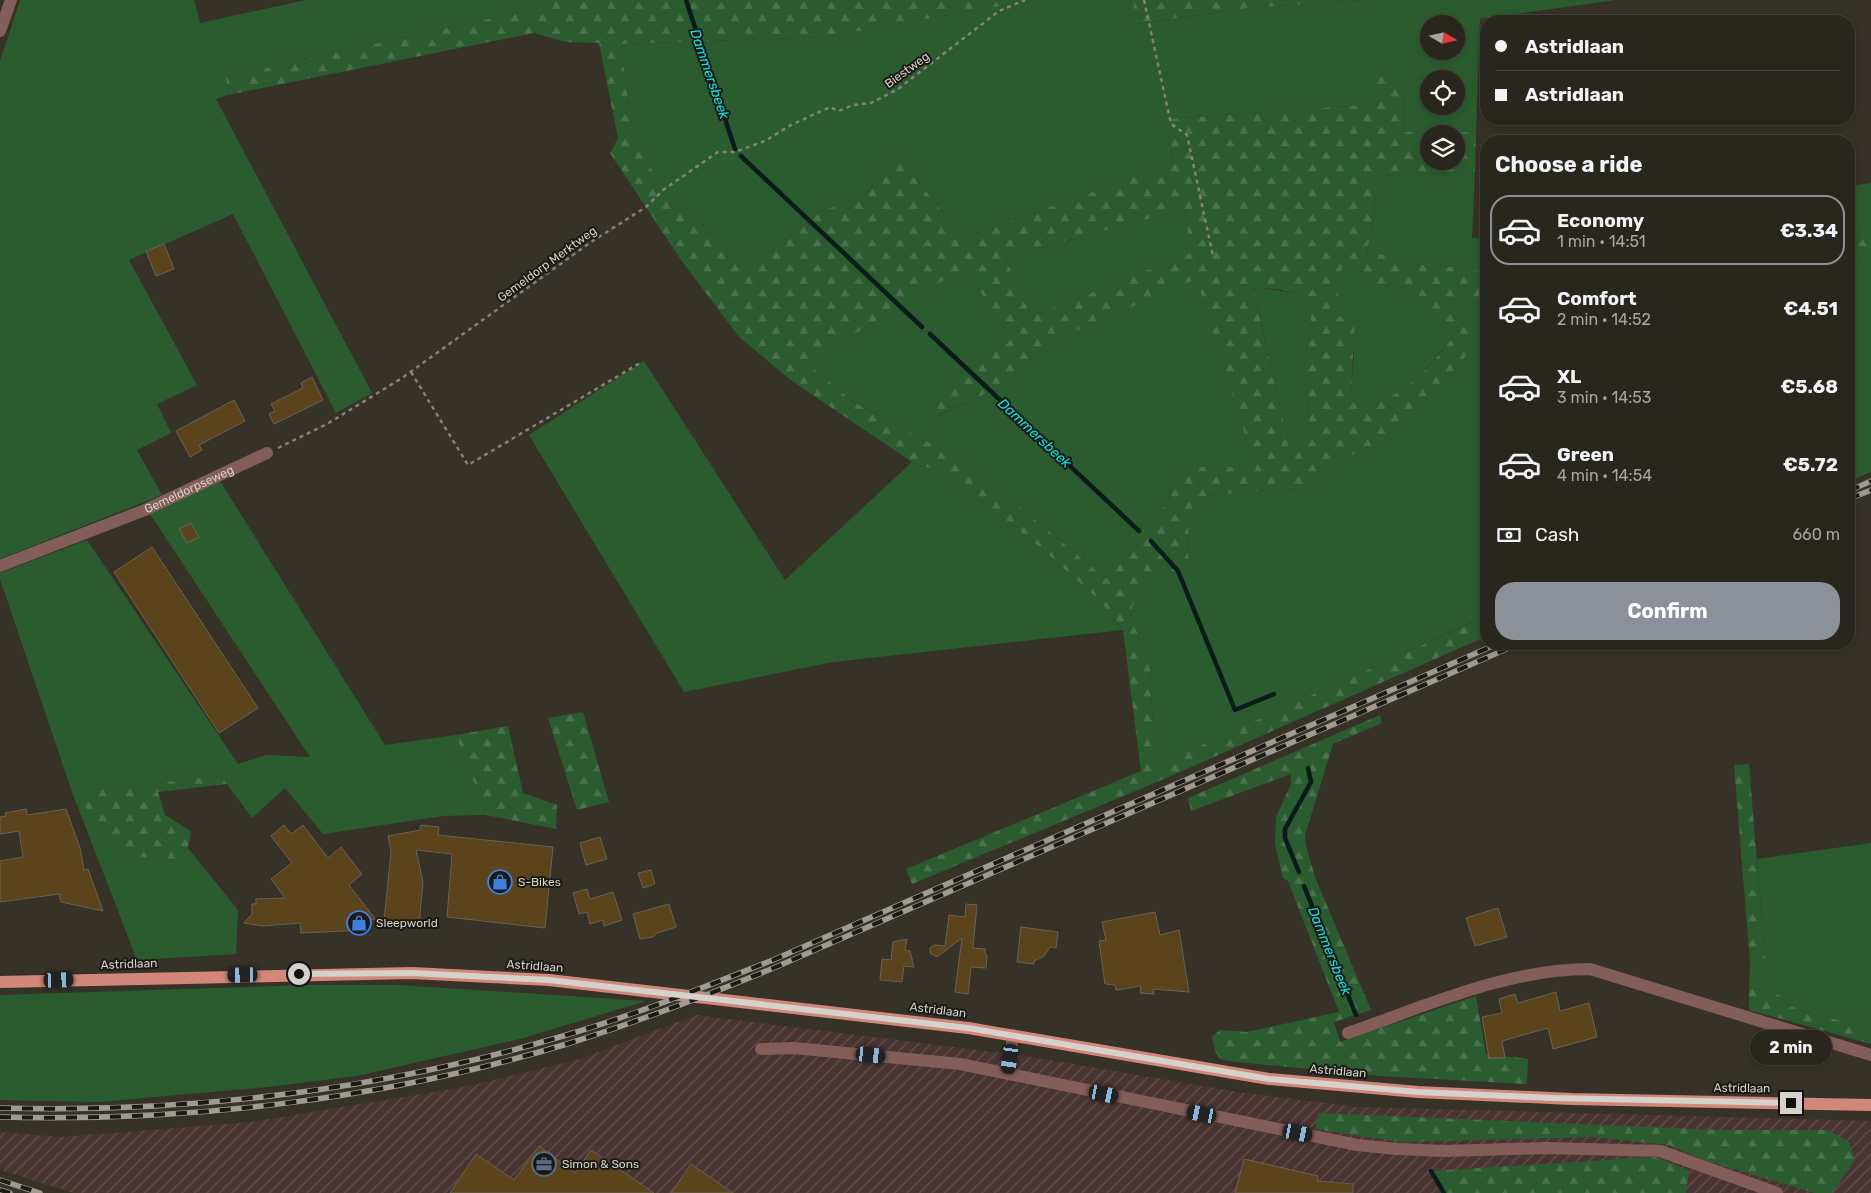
<!DOCTYPE html>
<meta charset="utf-8">
<style>
:root{--surface:#29261d;--page:#35322a;--text:#f1f3f6;--muted:#a5a5a4;--line:#45433b;--accent:#8c9099}
body{margin:0;font-family:Rubik,sans-serif;background:var(--page);color:var(--text);height:100vh;display:flex;flex-direction:column;font-size:19px;white-space:nowrap}
*{box-sizing:border-box;margin:0}
p{font-size:16px;color:var(--muted)}
.icon{flex:none;width:28px;height:28px;fill:none;stroke:currentColor;stroke-width:2;stroke-linecap:round;stroke-linejoin:round}
.map{position:relative;flex:1;overflow:hidden}
.sheet{position:absolute;left:1480px;top:135px;width:375px;height:515px;display:flex;flex-direction:column;background:var(--surface);border-radius:20px;box-shadow:0 2px 8px #0003,0 0 0 1px var(--line)}
.sheet>*{flex:none}
.top-card{position:absolute;left:1480px;top:15px;width:375px;height:110px;border-radius:20px;box-shadow:0 2px 8px #0003,0 0 0 1px var(--line);display:grid;align-content:center;height:110px;padding:0 15px;background:var(--surface)}
.needle{width:32px;rotate:99deg}
.fabs{position:absolute;left:1420px;top:15px;display:grid;gap:10px}
.fabs a{display:grid;place-items:center;width:45px;height:45px;border-radius:50%;background:var(--surface);box-shadow:0 2px 8px #0003,0 0 0 1px var(--line);font-size:25px}
.end{position:absolute;width:22px;height:22px;margin:-11px;border:6px solid #d5d1cb;background:#111;box-shadow:0 0 0 2px #111}
.from{border-radius:50%}
.bubble{position:absolute;height:35px;border-radius:18px;background:var(--surface);box-shadow:0 2px 8px #0003,0 0 0 1px var(--line);font-size:16px;font-weight:700;line-height:35px;text-align:center}
.car{position:absolute;width:15px;height:30px;margin:-15px -8px;border-radius:6px;box-shadow:0 0 4px 1px #0007;background:linear-gradient(#222 24%,#8ab4d8 0 40%,#222 0 76%,#8ab4d8 0 86%,#222 0)}
.top-card b{display:flex;align-items:center;gap:18px;height:48px;font-size:19px}
.top-card b+b{border-top:1px solid var(--line)}
.top-card i{width:12px;height:12px;background:var(--text)}
ul{padding:0;list-style:none}
li{display:flex;align-items:center;gap:15px;height:70px;margin:0 10px 8px;padding:0 5px;border:2px solid transparent;border-radius:20px}
li div{flex:1}
li b{display:block;font-size:19px}
li em{font-style:normal;font-weight:700}
li.on{border-color:var(--accent)}
li>.icon{width:45px;height:45px;stroke-width:1.5}
h2{padding:0 15px;font-size:22px;line-height:60px}
.pay{display:flex;align-items:center;gap:12px;height:55px;padding:0 15px;font-size:19px}
.pay p{margin-inline-start:auto}
.cta{display:flex;gap:10px;margin-top:auto;padding:10px 15px}
.cta a{flex:1;height:58px;border-radius:20px;background:var(--accent);color:#fff;font-size:20px;font-weight:700;line-height:58px;text-align:center}
.map>svg:first-child{display:block}
.industrial{fill:url(#industrial-furrows)}
.grass{fill:#2b5c2f;fill-rule:evenodd}
.forest{fill:url(#forest-firs);fill-rule:evenodd}
.lines{fill:none;stroke-linecap:round;stroke-linejoin:round}
.stream{stroke:#0b1b1b;stroke-width:4.5}
.building{fill:#5b441b;stroke:#696256}
.path{stroke:#868179;stroke-width:2.5;stroke-dasharray:4 4;stroke-linecap:butt}
.minor{stroke:#835e58;stroke-width:12}
.major{stroke:#d1887b;stroke-width:12}
.rail-casing{stroke:#9f9b93;stroke-width:5.5}
.rail{stroke:#1c1a15;stroke-width:4;stroke-dasharray:11;stroke-linecap:butt}
.route{stroke:#d5d1cb;stroke-width:6}
.labels{text-anchor:middle;stroke-width:4;stroke-linejoin:round;paint-order:stroke}
.street-label{font-size:12px;fill:#d5d1cb;stroke:#1c1a15}
.poi-label{font-size:12px;fill:#d5d1cb;stroke:#1c1a15;text-anchor:start}
.water-label{font-size:14px;font-style:italic;fill:#12e1e2;stroke:#1c1a15}
</style>
<div class="map">
<svg width="1871" height="1193" viewBox="0 0 1871 1193">
<defs>
<pattern id="industrial-furrows" width="10" height="10" patternUnits="userSpaceOnUse" patternTransform="scale(1.25)"><rect width="10" height="10" fill="#493432"/><path d="M-1 1l2-2M0 10L10 0M9 11l2-2" fill="none" stroke="#62504e"/></pattern>
<pattern id="forest-firs" width="22" height="20" patternUnits="userSpaceOnUse" patternTransform="scale(1.25)"><rect width="22" height="20" fill="#2b5c2f"/><path d="M5 1l3.5 6h-7zM16 11l3.5 6h-7z" fill="#49724c"/></pattern>
</defs>
<rect width="100%" height="100%" fill="#373227"/>
<path class="industrial" d="M696 1015 1026 1056 1238 1092 1357 1107 1871 1121V1193H73L0 1170V1132L61 1137 251 1122 464 1087 580 1059Z"/>
<path class="grass" d="M20 0H194L200 23 306 0H546L547 6 226 77 228 95 216 99 372 393 336 413 233 214 129 260 197 385 157 404 171 433 137 450 162 495 0 559V61Z
M1034 0H1133L1137 24 1249 8 1362 0H1616L1480 19 1476 132H1403L1404 91 1375 78V104L1167 119 1173 163 964 238 895 153 867 194 822 211 760 260 750 263 724 247 658 180 642 153 631 121 621 44 825 37ZM1429 24H1456V51H1429ZM1429 79H1456V106H1429Z
M1475 172 1472 238 1486 237V272L1438 265H1406L1387 254 1367 256 1379 176Z
M1871 183V226L1849 229V186Z
M1185 209 1192 253 1031 317 1005 257Z
M1871 256V472L1849 481V261Z
M1342 266 1364 272 1362 282 1413 289 1456 333C1427 368 1404 401 1357 409L1351 392 1354 352 1335 316Z
M966 269 1012 339 950 382 936 417 998 388 1013 377 1048 343 1196 278 1256 470 1177 474 1167 503 1136 547 1106 579 969 464 852 401 807 363 957 272Z
M1253 287 1296 293 1311 318 1305 367 1309 421 1302 447 1292 459Z
M1458 299 1486 313V636L1478 640 1472 622 1155 767 1150 666 1131 617 1133 604 1150 574H1173L1189 565C1188 542 1186 518 1197 497L1274 489 1306 490 1323 473 1354 454 1385 439 1406 415 1460 365 1482 330 1454 308Z
M644 361 785 580 912 462 949 475 1042 549 1099 600 1123 630 833 662 684 692 529 435Z
M220 481 385 745 456 735 486 815 443 816 323 834 285 788 252 818 221 776 79 794C82 802 99 837 104 842 121 856 158 860 179 859L188 848 238 910 236 954 137 960 72 792 0 579V573L87 540 238 764 266 755 310 757 150 514Z
M1871 843V1025C1852 1023 1803 1014 1787 1004 1784 1003 1782 998 1780 995L1749 988 1750 962 1765 960 1757 859Z
M306 985H398L646 1001 520 1039 356 1076 268 1087 99 1102 0 1100V995Z"/>
<path class="forest" d="M546 0H1034L825 37 621 44 631 121 642 153 658 180 724 247 750 263 760 260 822 211 867 194 895 153 964 238 1173 163 1167 119 1375 104V78L1381 72 1393 76 1403 82 1404 91 1403 132H1476L1475 172 1379 176 1367 255 1388 254 1406 265H1438L1486 272V313L1458 299 1454 308 1482 330 1460 365 1406 415 1385 439 1354 454 1323 473 1306 490 1274 489 1197 497C1186 518 1188 542 1189 565L1173 574H1150L1133 604 1131 616 1150 666 1155 766 1473 622 1478 640 1164 779 912 884 906 869 1141 771 1123 630 1099 600 1042 549 949 475 912 462 792 381 740 338 681 260 610 153 618 138 599 43 566 42 534 33 228 95 226 77 547 6ZM1429 134H1456V161H1429ZM1185 209 1191 253 1031 317 1005 257ZM1342 267 1364 272 1362 282 1413 289 1456 333C1430 367 1401 402 1357 408L1351 392 1355 319 1335 316ZM966 270 1012 339 950 382 942 389 933 405 935 417 998 388 1013 377 1048 343 1196 279 1256 470 1209 465 1177 474 1167 503 1136 547 1106 579 969 464 852 401 807 363 957 272ZM1253 288 1277 289 1296 293 1311 318 1305 367 1309 421 1302 447 1292 459Z
M1133 0H1362L1249 8 1136 24Z
M1871 226V256L1849 261V229Z
M583 712 609 802 577 810 548 718Z
M1380 715 1382 723 1333 744 1305 835 1306 846 1315 877 1371 1010 1334 1022 1340 1042 1476 996 1486 1054 1528 1059 1527 1084 1381 1076 1237 1062 1220 1059 1215 1051 1212 1037 1220 1030 1247 1032 1339 1012 1288 881 1283 878 1275 844 1276 817 1291 784V774L1191 811 1188 798Z
M508 726 523 793 557 805 556 829 486 815 456 735Z
M1749 764 1765 960 1750 962 1734 765Z
M221 776 227 784 158 792 165 815 191 831 188 848 179 859C156 860 123 857 104 842 97 836 84 804 78 794L88 791Z
M1749 988 1780 995C1782 998 1784 1003 1787 1004 1803 1014 1852 1023 1871 1025V1044L1749 1010Z
M1319 1113 1717 1130H1828L1849 1142 1855 1160 1832 1193H1815L1704 1160 1669 1145 1594 1137 1402 1142 1315 1129Z
M1655 1157 1689 1170 1686 1193H1441L1431 1171Z"/>
<g class="lines">
<path class="stream" d="M686 0 735 149
M741 156 922 327
M930 334 1139 531
M1151 541 1178 571 1235 710 1274 694
M1299 872 1285 838V829L1311 782 1308 768
M1304 886 1356 1015
M1431 1171 1444 1193"/>
</g>
<path class="building" d="M164 244 174 269 156 276 146 251Z
M312 377 323 400 274 424 269 414 275 411 271 404 303 388 301 383Z
M234 400 245 421 199 445 202 450 190 457 176 431Z
M191 523 199 537 187 543 179 529Z
M152 547 258 708 219 733 114 572Z
M26 809 27 815 66 809 80 848 84 870 88 869 103 911 61 902 59 894 0 902V861L23 857 19 831 0 834V817L6 816 5 813Z
M284 825 291 834 303 825 328 858 341 847 362 874 349 885 376 920 366 919V930L301 933 300 923 263 926 244 923 252 914V904H256V899L285 898 271 879 292 863 271 836Z
M421 825 439 827 438 835 553 847 545 928 447 917 452 854 416 850 423 882 419 925 384 921 391 852 388 836 420 830Z
M600 837 607 859 586 865 580 843Z
M651 870 655 884 643 888 638 873Z
M587 889 590 899 613 892 622 920 604 926 603 920 590 924 587 912 579 914 573 893Z
M669 904 676 927 657 933 653 937 640 939 633 914Z
M966 904 977 905 973 948 985 949V954L987 955 986 968 971 967 968 994 955 992 962 938 937 957 930 953V948L934 945 945 946 949 915 965 917Z
M1498 908 1507 937 1475 946 1466 918Z
M1155 912 1160 935 1179 930 1189 992 1153 989 1154 994 1140 993 1141 986 1116 990 1115 985 1105 984 1099 941 1106 940 1102 922Z
M1021 927 1058 932 1056 948 1050 947 1044 956 1034 961V964L1017 962Z
M907 939 905 950 910 951 914 967 904 966 902 982 880 980 882 959 891 960 893 942Z
M1556 992 1560 1011 1589 1003 1597 1037 1553 1049 1548 1028 1502 1041 1505 1058H1489L1482 1017 1502 1013 1499 999 1515 994 1518 1003Z
M539 1146 575 1173 591 1150 654 1193H450L476 1154 514 1180Z
M1244 1159 1318 1176 1317 1181 1353 1184V1193H1235Z
M691 1164 733 1193H671Z"/>
<g class="lines">
<path class="path" d="M1144 0 1171 124 1187 135 1213 256
M411 372 468 465 640 363
M278 448 327 424 402 378 591 242 646 207 663 190 718 152H735L765 141 791 125 830 107 838 111 853 105 871 103 898 89 999 11 1025 0"/>
<g class="minor">
<path d="M0 31 11 0"/>
<path id="s1" d="M0 566 145 510 267 453"/>
<path d="M1348 1033C1426 1006 1507 969 1590 969L1871 1055"/>
<path d="M761 1049 794 1048 960 1064 1357 1145 1396 1149 1445 1151 1547 1148 1660 1151 1777 1193"/>
<path d="M1008 1074 1013 1035"/>
</g>
<path class="major" d="M0 982 412 973 549 980 968 1028 1269 1079 1418 1092 1572 1099 1871 1105"/>
<g class="rail-casing">
<path id="rail" d="M1849 491 1871 481
M1849 499 1871 490
M0 1108C190 1113 381 1090 563 1036 635 1015 704 987 773 960L1497 644
M0 1117C191 1122 387 1099 570 1043 640 1021 708 995 776 967L1518 644
M0 1180 40 1193
M0 1190 10 1193"/>
</g>
<use href="#rail" class="rail"/>
</g>
<g class="lines">
<path class="route" d="M299 974 412 973 549 980 968 1028 1269 1079 1418 1092 1553 1098 1791 1103"/>
</g>
<defs>
<g id="shop-ring" transform="scale(1.25)"><circle r="9.5" fill="#1c1a15" stroke="#3f7fe0" stroke-width="1.5"/><path d="M-5-2.5h2.3a2.7 3.5 0 0 1 5.4 0H5L5.5 6h-11ZM-1.5-2.5h3a1.5 2.3 0 0 0-3 0Z" fill="#3f7fe0"/></g>
<g id="office-ring" transform="scale(1.25)"><circle r="9.5" fill="#1c1a15" stroke="#5c6f8a" stroke-width="1.5"/><path d="M-6-3h4V-5.5h4V-3h4V5H-6ZM-1-4.5V-3h2v-1.5ZM-6 0V1H6V0Z" fill="#5c6f8a"/></g>
</defs>
<g fill-rule="evenodd">
<use href="#shop-ring" x="500" y="882"/>
<use href="#shop-ring" x="359" y="923"/>
<use href="#office-ring" x="544" y="1164"/>
</g>
<g class="labels">
<g class="street-label">
<text transform="translate(907 70) rotate(-36)" y="4">Biestweg</text>
<text transform="translate(547 264) rotate(-36)" y="4">Gemeldorp Merktweg</text>
<text dy="4" stroke="none"><textPath href="#s1" startOffset="204">Gemeldorpseweg</textPath></text>
<text transform="translate(129 964) rotate(-2)" y="4">Astridlaan</text>
<text transform="translate(535 966) rotate(4)" y="4">Astridlaan</text>
<text transform="translate(938 1010) rotate(7)" y="4">Astridlaan</text>
<text transform="translate(1338 1071) rotate(5)" y="4">Astridlaan</text>
<text transform="translate(1742 1088) rotate(1)" y="4">Astridlaan</text>
</g>
<g class="poi-label">
<text x="518" y="886">S-Bikes</text>
<text x="376" y="927">Sleepworld</text>
<text x="562" y="1168">Simon &amp; Sons</text>
</g>
<g class="water-label">
<text transform="translate(710 74) rotate(71)" y="5">Dammersbeek</text>
<text transform="translate(1035 433) rotate(43)" y="5">Dammersbeek</text>
<text transform="translate(1330 951) rotate(68)" y="5">Dammersbeek</text>
</g>
</g>
</svg>
<div class="fabs">
<a><svg class="needle" viewBox="-14 -14 28 28"><path d="M0-13l5 13h-10z" fill="#e53935"/><path d="M0 13l5-13h-10z" fill="#a5a5a4"/></svg></a>
<a><svg class="icon" aria-label="locate" viewBox="0 0 24 24"><circle cx="12" cy="12" r="6"/><path d="M12 2v4M12 18v4M2 12h4M18 12h4"/></svg></a>
<a><svg class="icon" aria-label="layers" viewBox="0 0 24 24"><path d="M12 4l9 5-9 5-9-5zM3 14l9 5 9-5"/></svg></a>
</div>
<i class="end from" style="left:299px;top:974px"></i>
<i class="end" style="left:1791px;top:1103px"></i>
<div class="bubble" style="left:1750px;top:1030px;width:82px">2 min</div>
<i class="car" style="left:243px;top:975px;rotate:269deg"></i>
<i class="car" style="left:59px;top:980px;rotate:88deg"></i>
<i class="car" style="left:871px;top:1055px;rotate:96deg"></i>
<i class="car" style="left:1010px;top:1059px;rotate:188deg"></i>
<i class="car" style="left:1104px;top:1094px;rotate:102deg"></i>
<i class="car" style="left:1202px;top:1114px;rotate:281deg"></i>
<i class="car" style="left:1298px;top:1133px;rotate:101deg"></i>
<div class="top-card">
<b><i class="from"></i>Astridlaan</b>
<b><i></i>Astridlaan</b>
</div>
<section class="sheet">
<h2>Choose a ride</h2>
<ul>
<li class="on"><svg class="icon" aria-label="car" viewBox="0 0 24 24"><path d="M5 17H2v-5l4-1 3-4h7l3 4 3 1v5h-3M9 17h6M6 11h13"/><circle cx="7" cy="17" r="2"/><circle cx="17" cy="17" r="2"/></svg><div><b>Economy</b><p>1 min · 14:51</p></div><em>€3.34</em></li>
<li><svg class="icon" aria-label="car" viewBox="0 0 24 24"><path d="M5 17H2v-5l4-1 3-4h7l3 4 3 1v5h-3M9 17h6M6 11h13"/><circle cx="7" cy="17" r="2"/><circle cx="17" cy="17" r="2"/></svg><div><b>Comfort</b><p>2 min · 14:52</p></div><em>€4.51</em></li>
<li><svg class="icon" aria-label="car" viewBox="0 0 24 24"><path d="M5 17H2v-5l4-1 3-4h7l3 4 3 1v5h-3M9 17h6M6 11h13"/><circle cx="7" cy="17" r="2"/><circle cx="17" cy="17" r="2"/></svg><div><b>XL</b><p>3 min · 14:53</p></div><em>€5.68</em></li>
<li><svg class="icon" aria-label="car" viewBox="0 0 24 24"><path d="M5 17H2v-5l4-1 3-4h7l3 4 3 1v5h-3M9 17h6M6 11h13"/><circle cx="7" cy="17" r="2"/><circle cx="17" cy="17" r="2"/></svg><div><b>Green</b><p>4 min · 14:54</p></div><em>€5.72</em></li>
</ul>
<div class="pay"><svg class="icon" aria-label="cash" viewBox="0 0 24 24"><path d="M3 7h18v10H3z"/><circle cx="12" cy="12" r="2"/></svg>Cash<p>660 m</p></div>
<div class="cta"><a>Confirm</a></div>
</section>
</div>
